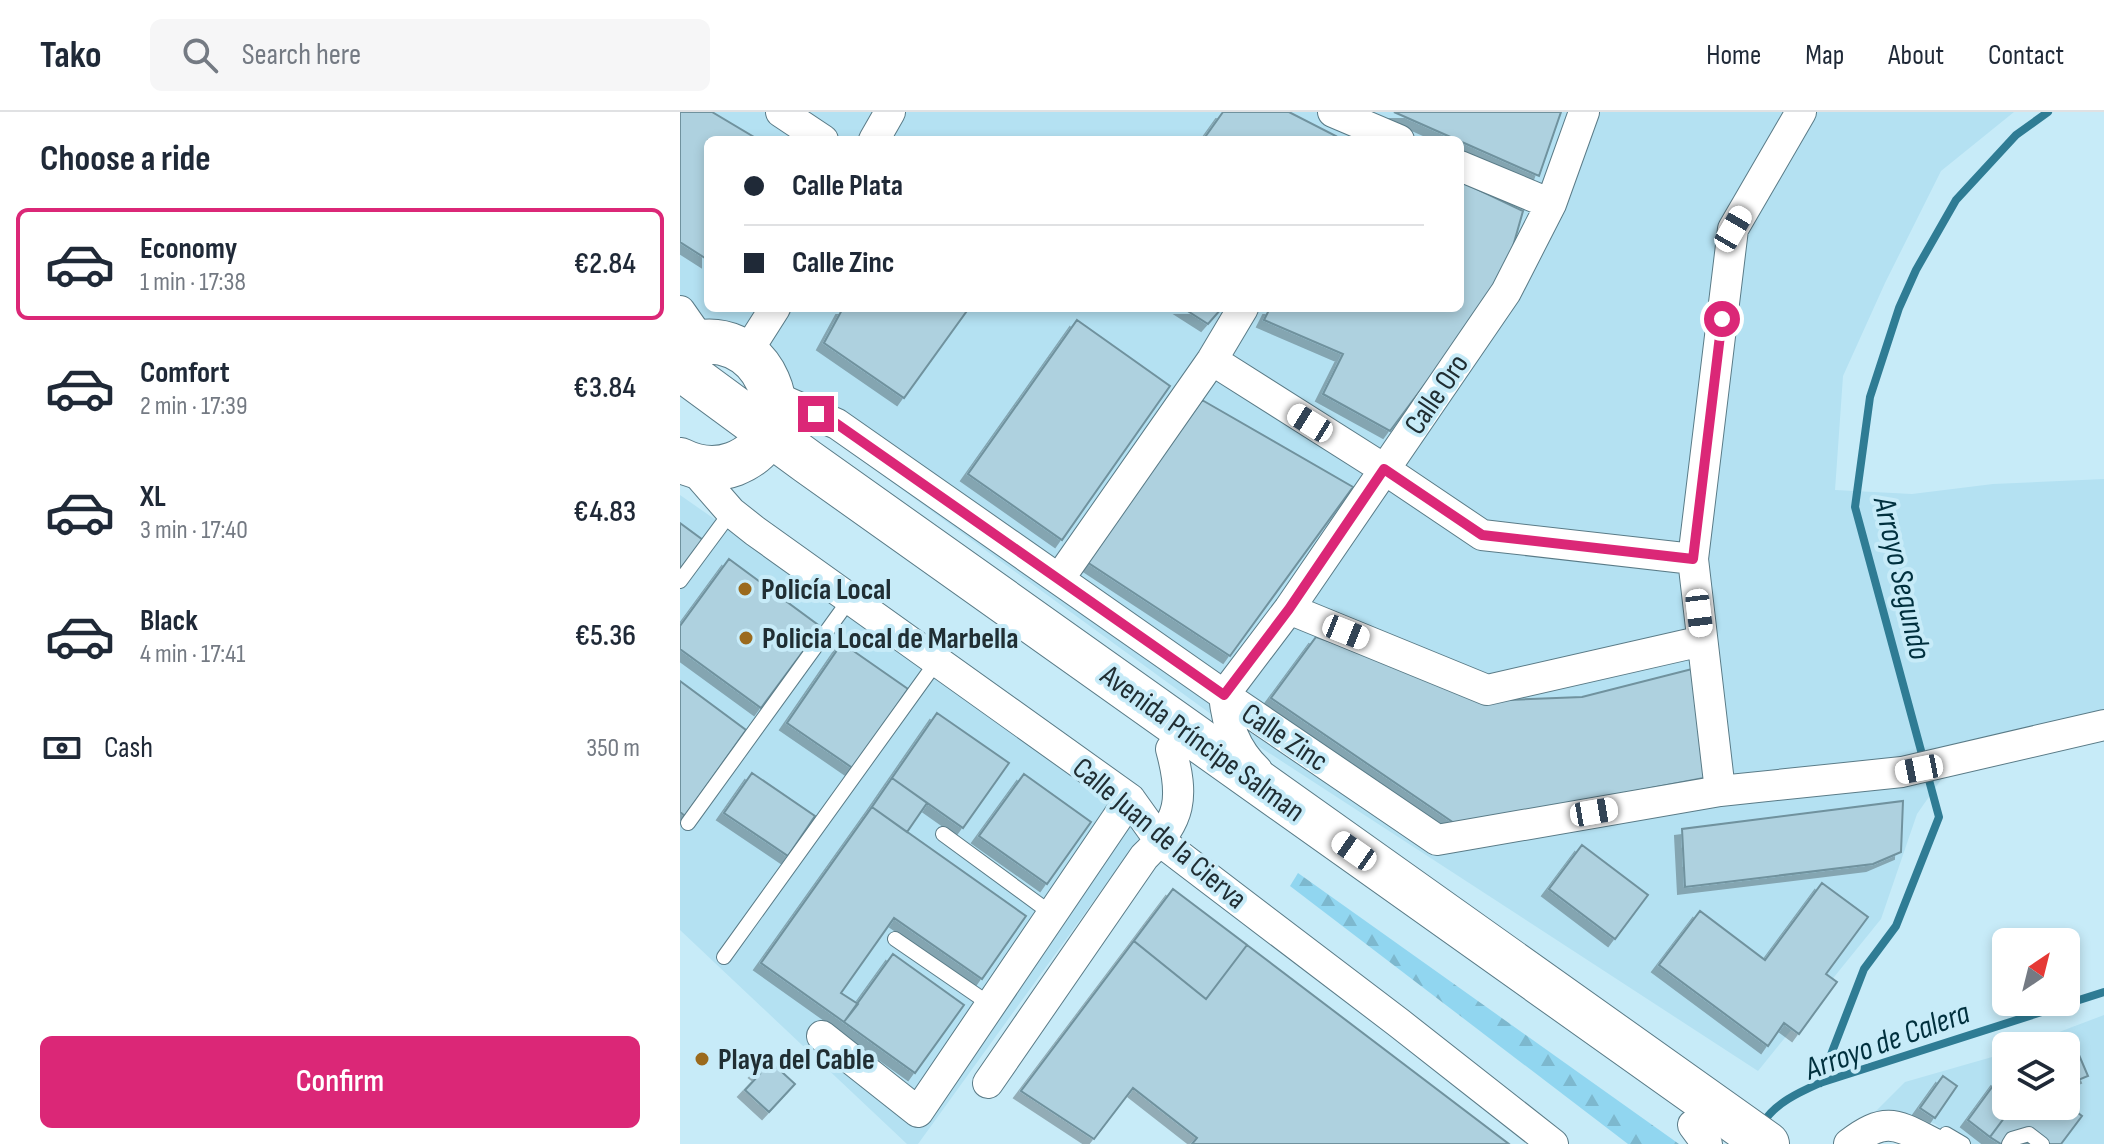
<!DOCTYPE html>
<meta charset="utf-8">
<style>
:root{--surface:#fff;--page:#f6f6f7;--text:#1f2937;--muted:#747a83;--line:#e0e1e3;--accent:#db2777}
body{margin:0;font-family:"Sofia Sans Condensed",sans-serif;background:var(--page);color:var(--text);height:100vh;display:flex;flex-direction:column;font-size:30px;white-space:nowrap}
*{box-sizing:border-box;margin:0}
p{font-size:26px;color:var(--muted)}
.icon{flex:none;width:44px;height:44px;fill:none;stroke:currentColor;stroke-width:2;stroke-linecap:round;stroke-linejoin:round}
.map{position:relative;flex:1;overflow:hidden}
.side{display:flex;flex-direction:column;background:var(--surface);width:680px}
.side>*{flex:none}
.hud{position:absolute;left:24px;top:24px;width:760px;height:176px;border-radius:12px;box-shadow:0 4px 12px #0003;display:grid;align-content:center;height:176px;padding:0 40px;background:var(--surface)}
.needle{width:52px;rotate:35deg}
.controls{position:absolute;left:1312px;top:816px;display:grid;gap:16px}
.controls a{display:grid;place-items:center;width:88px;height:88px;border-radius:12px;background:var(--surface);box-shadow:0 4px 12px #0003;font-size:40px}
.end{position:absolute;width:36px;height:36px;margin:-18px;border:10px solid #db2777;background:#fff;box-shadow:0 0 0 4px #fff}
.from{border-radius:50%}
.car{position:absolute;width:24px;height:48px;margin:-24px -12px;border-radius:10px;box-shadow:0 0 6px 2px #0007;background:linear-gradient(#fff 24%,#345 0 40%,#fff 0 76%,#345 0 86%,#fff 0)}
.hud b{display:flex;align-items:center;gap:28px;height:76px;font-size:30px}
.hud b+b{border-top:2px solid var(--line)}
.hud i{width:20px;height:20px;background:var(--text)}
ul{padding:0;list-style:none}
li{display:flex;align-items:center;gap:24px;height:112px;margin:0 16px 12px;padding:0 24px;border:4px solid transparent;border-radius:12px}
li div{flex:1}
li b{display:block;font-size:30px}
li em{font-style:normal;font-weight:600}
li.on{border-color:var(--accent)}
li>.icon{width:72px;height:72px;stroke-width:1.5}
h2{padding:0 40px;font-size:36px;line-height:96px}
.pay{display:flex;align-items:center;gap:20px;height:88px;padding:0 40px;font-size:30px}
.pay p{margin-inline-start:auto}
.primary-button{display:flex;gap:16px;margin-top:auto;padding:16px 40px}
.primary-button a{flex:1;height:92px;border-radius:12px;background:var(--accent);color:#fff;font-size:32px;font-weight:600;line-height:92px;text-align:center}
header{display:flex;align-items:center;gap:48px;box-sizing:border-box;height:112px;padding:0 40px;background:var(--surface);border-bottom:2px solid var(--line)}
header strong{font-size:38px}
nav{display:flex;gap:44px;margin-inline-start:auto;font-size:28px}
.search{width:560px;height:72px;background:var(--page);display:flex;align-items:center;gap:20px;box-sizing:border-box;padding:0 28px;border-radius:12px;color:var(--muted);font-size:30px}
main{display:flex;flex:1;min-height:0}
.map>svg:first-child{display:block}
.built{fill:#b4e1f2;fill-rule:evenodd}
.forest{fill:url(#forest-firs)}
.lines{fill:none;stroke-linecap:round;stroke-linejoin:round}
.stream{stroke:#2f7c94;stroke-width:8}
.building{fill:#aed1df;stroke:#70929e;stroke-width:2;filter:url(#shadow)}
.service-casing{stroke:#5a7b87;stroke-width:16}
.minor-casing{stroke:#5a7b87;stroke-width:32}
.primary-casing{stroke:#5a7b87;stroke-width:46}
.service{stroke:#fff;stroke-width:14}
.minor{stroke:#fff;stroke-width:30}
.primary{stroke:#fff;stroke-width:44}
.route{stroke:#db2777;stroke-width:10}
.poi-dot{fill:#9b6a1d;stroke:#c7ebf8;stroke-width:3}
.labels{text-anchor:middle;stroke-width:8;stroke-linejoin:round;paint-order:stroke}
.street-label{font-size:30px;fill:#202e33;stroke:#c7ebf8}
.poi-label{font-size:30px;font-weight:bold;fill:#202e33;stroke:#c7ebf8;text-anchor:start}
.water-label{font-size:32px;font-style:italic;fill:#00303e;stroke:#c7ebf8}
</style>
<header>
<strong>Tako</strong>
<div class="search"><svg class="icon" aria-label="search" viewBox="0 0 24 24"><circle cx="10" cy="10" r="6"/><path d="M15 15l6 6"/></svg>Search here</div>
<nav><a>Home</a><a>Map</a><a>About</a><a>Contact</a></nav>
</header>
<main>
<section class="side">
<h2>Choose a ride</h2>
<ul>
<li class="on"><svg class="icon" aria-label="car" viewBox="0 0 24 24"><path d="M5 17H2v-5l4-1 3-4h7l3 4 3 1v5h-3M9 17h6M6 11h13"/><circle cx="7" cy="17" r="2"/><circle cx="17" cy="17" r="2"/></svg><div><b>Economy</b><p>1 min · 17:38</p></div><em>€2.84</em></li>
<li><svg class="icon" aria-label="car" viewBox="0 0 24 24"><path d="M5 17H2v-5l4-1 3-4h7l3 4 3 1v5h-3M9 17h6M6 11h13"/><circle cx="7" cy="17" r="2"/><circle cx="17" cy="17" r="2"/></svg><div><b>Comfort</b><p>2 min · 17:39</p></div><em>€3.84</em></li>
<li><svg class="icon" aria-label="car" viewBox="0 0 24 24"><path d="M5 17H2v-5l4-1 3-4h7l3 4 3 1v5h-3M9 17h6M6 11h13"/><circle cx="7" cy="17" r="2"/><circle cx="17" cy="17" r="2"/></svg><div><b>XL</b><p>3 min · 17:40</p></div><em>€4.83</em></li>
<li><svg class="icon" aria-label="car" viewBox="0 0 24 24"><path d="M5 17H2v-5l4-1 3-4h7l3 4 3 1v5h-3M9 17h6M6 11h13"/><circle cx="7" cy="17" r="2"/><circle cx="17" cy="17" r="2"/></svg><div><b>Black</b><p>4 min · 17:41</p></div><em>€5.36</em></li>
</ul>
<div class="pay"><svg class="icon" aria-label="cash" viewBox="0 0 24 24"><path d="M3 7h18v10H3z"/><circle cx="12" cy="12" r="2"/></svg>Cash<p>350 m</p></div>
<div class="primary-button"><a>Confirm</a></div>
</section>
<div class="map">
<svg width="1424" height="1032" viewBox="0 0 1424 1032">
<defs>
<pattern id="forest-firs" width="22" height="20" patternUnits="userSpaceOnUse" patternTransform="scale(2)"><rect width="22" height="20" fill="#91d6f0"/><path d="M5 1l3.5 6h-7zM16 11l3.5 6h-7z" fill="#7db8ce"/></pattern>
<filter id="shadow"><feDropShadow dx="-7" dy="7" stdDeviation="0" flood-color="#0004"/></filter>
</defs>
<rect width="100%" height="100%" fill="#c7ebf8"/>
<path class="built" d="M0 0H1334L1261 59 1205 171 1163 264 1155 378 1232 382 1313 372 1424 367V600L1288 629 1237 702 1201 807 1078 959 546 613 0 216ZM28 28H780V196H28Z
M0 383 470 711 238 1032H227L0 818Z
M1424 903V1032H1282L1255 1012 1223 1001 1207 1000 1176 1014 1196 999 1225 970 1326 941V994H1386V934H1342Z"/>
<path class="forest" d="M618 761 999 1032H948L610 774Z"/>
<g class="lines">
<path class="stream" d="M1140 971 1184 857 1216 814 1259 705 1175 395 1190 285 1219 196 1236 158 1276 88 1336 23 1368 0
M1083 1011C1095 991 1120 980 1140 971L1424 880"/>
</g>
<path class="building" d="M0 0H32L79 28H28V148L0 130Z
M543 0H609L656 24 653 28H523Z
M714 0H881L859 64Z
M780 69 843 99 824 166 710 319 643 282 663 242 584 208 590 196H780Z
M163 196H289L224 286 144 231Z
M503 196H542L528 212Z
M397 208 490 274 382 428 288 362Z
M522 288 673 375 550 544 407 450Z
M0 411 23 428 0 460Z
M49 447 141 515 81 596 0 537V514Z
M636 525 828 588 902 585 1016 556 1029 665 777 713 591 586Z
M162 531 228 577 174 657 107 611Z
M0 569 66 618 5 704 0 700Z
M257 601 329 651 283 716 212 666Z
M72 661 135 704 108 744 44 701Z
M344 662 411 710 367 772 299 724Z
M212 666 247 691 227 720 192 695Z
M1223 689 1221 740 1193 752 1005 775 1002 717Z
M192 695 346 804 302 867 214 806 161 881 178 892 164 910 81 851Z
M902 733 968 783 935 827 869 777Z
M1142 771 1188 805 1146 862 1157 870 1119 922 1104 911 1088 934 979 853 1020 799 1085 848Z
M493 777 567 833 829 1032H512L517 1026 453 976 414 1027 341 979Z
M493 777 567 833 526 887 454 829Z
M213 842 284 893 235 961 164 910Z
M1399 943 1408 964 1386 973V949Z
M91 950 115 972 89 1000 65 978 80 962 76 959 84 951 87 954Z
M1263 964 1277 974 1255 1006 1240 996Z
M1318 967 1326 972V994H1333L1310 1025 1288 1008Z
M1386 992 1402 1004 1381 1032H1321L1310 1025 1333 994H1356L1369 1003 1376 994Z"/>
<g class="lines">
<g class="service-casing">
<path id="service" d="M0 469 51 400
M8 711 170 487
M263 722 372 802
M215 827 311 893
M44 845 257 549
M1258 1032 1266 1022 1283 1032
M1329 1032 1332 1027 1349 1022 1362 1032"/>
</g>
<g class="minor-casing">
<path id="minor" d="M101 0 143 28
M653 0 719 28
M194 28 210 0
M780 54 871 92
M0 199 21 229
M67 240 95 196
M532 248 704 357 802 423 1013 447
M93 284 157 312 544 583 757 728 1040 679 1222 660 1424 613
M11 354 51 400 75 419 450 687 480 729 719 911 873 1032
M379 467 532 248 563 196
M609 497 807 578 1022 529
M577 658C555 637 547 613 544 583L609 497 826 180 871 92 904 0
M1040 679 1013 447 1053 117 1121 0
M142 924 238 1000 450 687
M308 971 464 745C502 708 504 685 491 637
M1013 1013 1027 1032
M1169 1032C1207 1003 1217 1013 1255 1032"/>
</g>
<g class="primary-casing">
<path id="primary" d="M0 236C83 201 133 321 54 352 35 359 18 357 0 348
M0 256 128 350 1087 1032"/>
</g>
<use href="#service" class="service"/>
<use href="#minor" class="minor"/>
<use href="#primary" class="primary"/>
</g>
<g class="lines">
<path class="route" d="M136 302 157 312 544 583 609 497 704 357 802 423 1013 447 1042 207"/>
</g>
<g class="poi-dot">
<circle cx="65" cy="477" r="8"/>
<circle cx="66" cy="526" r="8"/>
<circle cx="22" cy="947" r="8"/>
</g>
<g class="labels">
<g class="street-label">
<text transform="translate(756 282) rotate(-56)" y="10">Calle Oro</text>
<text transform="translate(605 625) rotate(34)" y="10">Calle Zinc</text>
<text transform="translate(523 631) rotate(36)" y="10">Avenida Príncipe Salman</text>
<text transform="translate(480 721) rotate(40)" y="10">Calle Juan de la Cierva</text>
</g>
<g class="poi-label">
<text x="81" y="487">Policía Local</text>
<text x="82" y="536">Policia Local de Marbella</text>
<text x="38" y="957">Playa del Cable</text>
</g>
<g class="water-label">
<text transform="translate(1223 466) rotate(77)" y="11">Arroyo Segundo</text>
<text transform="translate(1207 928) rotate(-20)" y="11">Arroyo de Calera</text>
</g>
</g>
</svg>
<div class="controls">
<a><svg class="needle" viewBox="-14 -14 28 28"><path d="M0-13l5 13h-10z" fill="#e53935"/><path d="M0 13l5-13h-10z" fill="#747a83"/></svg></a>
<a><svg class="icon" aria-label="layers" viewBox="0 0 24 24"><path d="M12 4l9 5-9 5-9-5zM3 14l9 5 9-5"/></svg></a>
</div>
<i class="end from" style="left:1042px;top:207px"></i>
<i class="end" style="left:136px;top:302px"></i>
<i class="car" style="left:1053px;top:117px;rotate:30deg"></i>
<i class="car" style="left:630px;top:311px;rotate:302deg"></i>
<i class="car" style="left:1019px;top:501px;rotate:173deg"></i>
<i class="car" style="left:666px;top:520px;rotate:112deg"></i>
<i class="car" style="left:1239px;top:657px;rotate:259deg"></i>
<i class="car" style="left:914px;top:700px;rotate:80deg"></i>
<i class="car" style="left:674px;top:739px;rotate:305deg"></i>
<div class="hud">
<b><i class="from"></i>Calle Plata</b>
<b><i></i>Calle Zinc</b>
</div>
</div>
</main>
